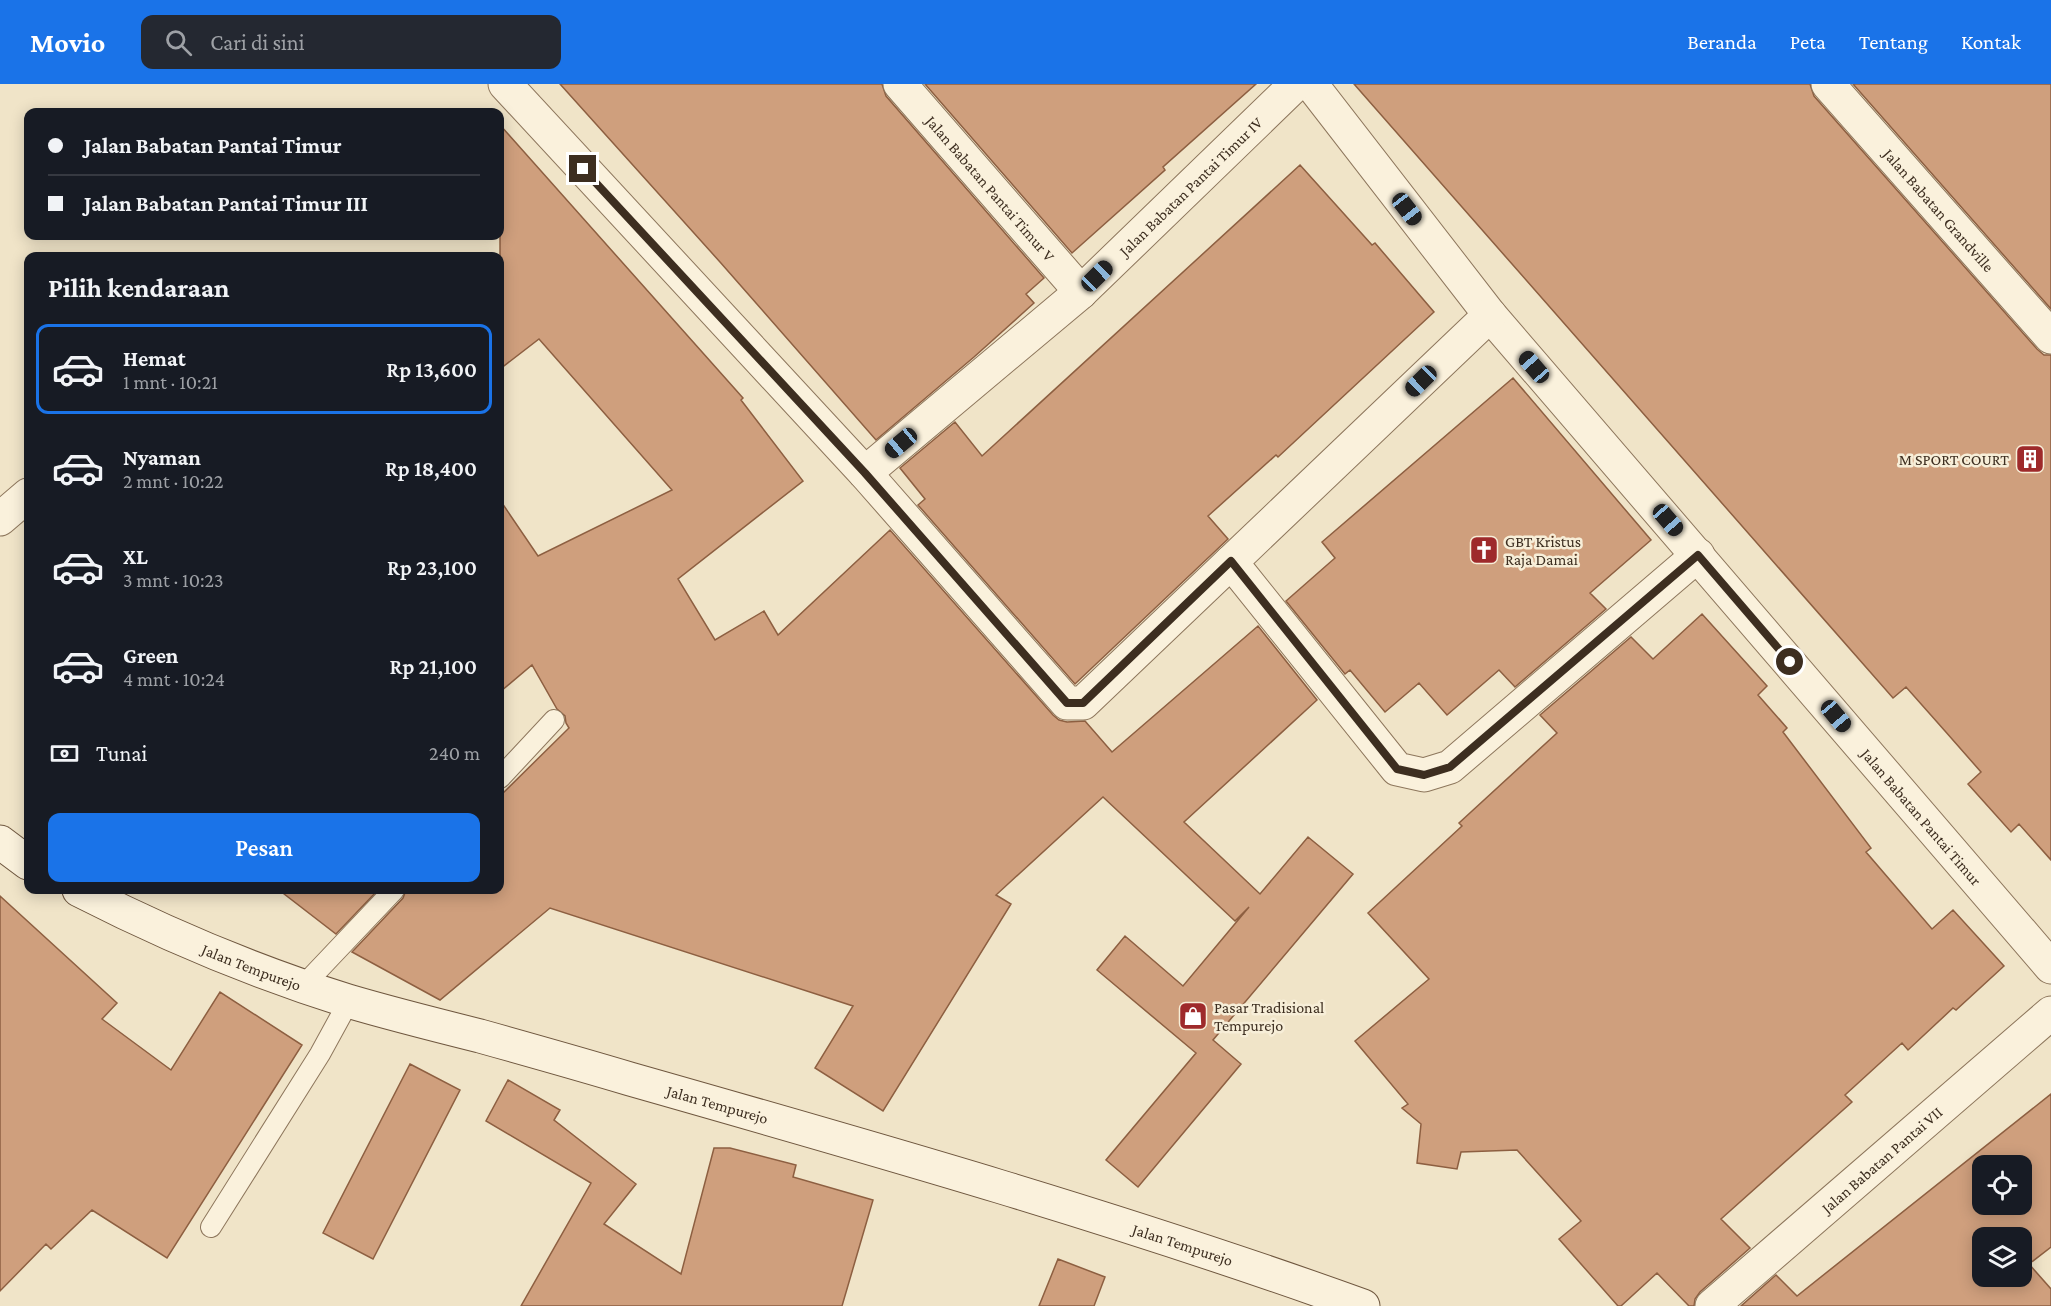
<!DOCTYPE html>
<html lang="id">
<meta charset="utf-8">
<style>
:root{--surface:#171b24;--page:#242831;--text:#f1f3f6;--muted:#9ea1a6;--line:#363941;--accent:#1a73e8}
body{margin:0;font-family:"Crimson Pro",serif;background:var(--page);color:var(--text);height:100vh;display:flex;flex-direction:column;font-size:22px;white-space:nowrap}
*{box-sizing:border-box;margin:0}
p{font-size:20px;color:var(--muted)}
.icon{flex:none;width:33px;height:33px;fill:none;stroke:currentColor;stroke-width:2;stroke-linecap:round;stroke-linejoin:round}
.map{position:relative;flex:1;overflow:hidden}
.sheet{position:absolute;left:24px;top:168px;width:480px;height:642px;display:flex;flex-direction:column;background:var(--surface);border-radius:12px;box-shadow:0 3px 15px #0003}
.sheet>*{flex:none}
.hud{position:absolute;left:24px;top:24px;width:480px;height:132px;border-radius:12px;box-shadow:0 3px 15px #0003;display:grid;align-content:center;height:132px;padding:0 24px;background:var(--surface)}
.buttons{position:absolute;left:1972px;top:1071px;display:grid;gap:12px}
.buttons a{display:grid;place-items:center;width:60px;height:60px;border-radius:12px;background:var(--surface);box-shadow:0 3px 15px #0003;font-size:30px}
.end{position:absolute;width:27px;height:27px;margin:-14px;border:8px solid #3d2e20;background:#fff;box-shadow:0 0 0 3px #fff}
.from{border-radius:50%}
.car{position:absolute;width:18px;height:36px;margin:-18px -9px;border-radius:8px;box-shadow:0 0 4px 2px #0007;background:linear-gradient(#222 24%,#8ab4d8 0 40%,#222 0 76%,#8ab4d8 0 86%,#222 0)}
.hud b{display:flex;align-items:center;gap:21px;height:57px;font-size:22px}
.hud b+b{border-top:2px solid var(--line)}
.hud i{width:15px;height:15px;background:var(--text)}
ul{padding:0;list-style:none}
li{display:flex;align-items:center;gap:18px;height:90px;margin:0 12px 9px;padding:0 12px;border:3px solid transparent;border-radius:12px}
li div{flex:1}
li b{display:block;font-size:22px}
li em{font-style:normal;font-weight:600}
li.on{border-color:var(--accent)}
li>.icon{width:54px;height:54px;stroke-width:1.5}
h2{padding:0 24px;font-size:27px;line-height:72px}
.pay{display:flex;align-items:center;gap:15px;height:66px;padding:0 24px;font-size:22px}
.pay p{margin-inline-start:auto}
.button{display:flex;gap:12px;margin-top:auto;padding:12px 24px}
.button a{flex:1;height:69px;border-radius:12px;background:var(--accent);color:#fff;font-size:24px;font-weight:600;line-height:69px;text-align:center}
header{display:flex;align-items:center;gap:36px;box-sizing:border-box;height:84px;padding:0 30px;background:var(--accent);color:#fff}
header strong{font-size:28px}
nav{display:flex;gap:33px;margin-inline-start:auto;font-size:21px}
.search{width:420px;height:54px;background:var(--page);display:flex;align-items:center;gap:15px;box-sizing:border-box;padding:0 21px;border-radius:12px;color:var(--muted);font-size:22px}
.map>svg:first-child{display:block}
.building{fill:#cf9f7d;stroke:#8d5f41;stroke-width:1.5;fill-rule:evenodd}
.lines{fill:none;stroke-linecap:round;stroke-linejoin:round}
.lane-casing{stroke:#8d765c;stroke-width:22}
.street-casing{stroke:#8d765c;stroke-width:35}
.secondary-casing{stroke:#6f573f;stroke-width:35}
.lane{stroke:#faf1dc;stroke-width:20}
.street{stroke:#faf1dc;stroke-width:33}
.secondary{stroke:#faf1dc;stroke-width:33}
.route{stroke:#3d2e20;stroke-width:8}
.labels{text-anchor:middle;stroke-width:5;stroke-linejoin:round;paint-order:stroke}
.street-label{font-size:16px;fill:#3d2e20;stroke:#f7eed8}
.poi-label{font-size:16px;fill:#3d2e20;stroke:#f7eed8;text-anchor:start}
</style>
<header>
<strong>Movio</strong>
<div class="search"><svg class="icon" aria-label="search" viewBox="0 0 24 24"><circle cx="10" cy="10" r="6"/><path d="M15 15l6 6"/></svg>Cari di sini</div>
<nav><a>Beranda</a><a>Peta</a><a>Tentang</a><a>Kontak</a></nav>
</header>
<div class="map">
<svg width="2051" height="1222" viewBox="0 0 2051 1222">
<rect width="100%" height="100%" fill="#f0e4c8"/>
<path class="building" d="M560 0H882L886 12 1044 194 1026 210 1034 219 974 273 876 356 720 178Z
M925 0H1256L1163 83 1165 86 1072 169Z
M1354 0H1810L1814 12 2037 265 2044 271H2051V776L2019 740 2011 748 1968 700 1981 688 1945 647 1906 603 1893 614Z
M1853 0H2051V225Z
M500 41 743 314 741 316 803 397 678 495 715 556 764 527 778 551 890 446 1053 631 1059 636 1067 638 1085 637 1112 668 1258 542 1317 616 1184 738 1260 810 1308 753 1353 790 1213 956 1241 980 1138 1103 1106 1076 1196 969 1097 886 1125 852 1183 902 1249 823 1235 837 1103 713 996 811 1011 820 883 1027 815 984 853 922 550 824 440 916 352 868 403 814 406 806H500V712L569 644 566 639 565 632 557 625 532 581 500 608V416L538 472 672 406 539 255 500 285Z
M1300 81 1372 161 1375 159 1434 228 1278 373 1276 371 1208 432 1228 455 1075 600 918 421 925 415 900 384 955 338 982 372Z
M1513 294 1651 456 1590 509 1606 525 1515 603 1499 586 1447 631 1419 599 1385 628 1350 586 1345 590 1286 517 1335 474 1322 458Z
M1702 530 1767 602 1758 611 1787 644 1783 648 1871 764 1866 768 1932 845 1953 826 2004 882 1956 926 1953 924 1908 966 1902 959 1845 1011 1852 1018 1721 1135 1750 1164 1700 1208 1695 1215 1694 1222H1689L1657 1189 1621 1222H1618L1559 1155 1581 1137 1517 1066 1461 1068 1457 1085 1417 1079 1421 1040 1402 1024 1408 1020 1355 957 1429 895 1368 829 1462 742 1459 739 1557 649 1540 631 1631 553 1653 575Z
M279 806H378L336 850Z
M0 812 117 919 102 935 171 986 220 908 302 961 167 1174 92 1126 51 1165 46 1160 0 1207Z
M410 980 460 1006 373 1175 323 1149Z
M508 996 560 1026 554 1036 636 1100 604 1140 681 1190 714 1064H730L796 1081 793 1093 873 1116 842 1222H521L591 1099 486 1037Z
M2051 1010V1163L2029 1180 2051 1205V1222H1741L1776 1191 1797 1212ZM1983 1082H2022V1120H1983ZM1983 1154H2022V1192H1983Z
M1058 1175 1105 1193 1094 1222H1039Z"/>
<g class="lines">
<g class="lane-casing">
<path id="lane" d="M500 694 554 636
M303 902 394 806
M211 1143 320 970 349 917"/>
</g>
<g class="street-casing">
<g id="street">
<path d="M505 0 865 389 1067 619H1083L1231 478"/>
<path id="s1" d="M900 0 1081 208"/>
<path id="s2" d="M1311 0 1490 231 2051 883"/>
<path id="s3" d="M1828 0 2051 253"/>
<path d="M1490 231 1231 478 1397 685 1424 691 1450 683 1698 471"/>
<path id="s4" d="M865 389 1081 208 1296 0"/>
<path d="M0 435 28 411"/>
<path id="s5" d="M1712 1222 2051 929"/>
</g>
</g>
<g class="secondary-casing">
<g id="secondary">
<path d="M0 758 28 779"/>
<path id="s6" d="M79 806C165 850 255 888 348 917 392 930 436 941 480 952 530 966 580 980 630 995 876 1065 1122 1135 1363 1222"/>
</g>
</g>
<use href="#lane" class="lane"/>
<use href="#street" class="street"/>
<use href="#secondary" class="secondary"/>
</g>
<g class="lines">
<path class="route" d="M583 85 865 389 1067 619H1083L1231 477 1397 685 1424 691 1450 683 1698 471 1790 578"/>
</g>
<defs>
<g id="building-square" transform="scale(1.5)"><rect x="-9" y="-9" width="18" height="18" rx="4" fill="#9e2a2b" stroke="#f7eed8"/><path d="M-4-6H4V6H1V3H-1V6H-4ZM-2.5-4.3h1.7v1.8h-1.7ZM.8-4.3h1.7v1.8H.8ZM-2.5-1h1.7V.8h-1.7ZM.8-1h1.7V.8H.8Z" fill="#fff"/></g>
<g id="church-square" transform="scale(1.5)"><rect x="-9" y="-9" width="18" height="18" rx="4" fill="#9e2a2b" stroke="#f7eed8"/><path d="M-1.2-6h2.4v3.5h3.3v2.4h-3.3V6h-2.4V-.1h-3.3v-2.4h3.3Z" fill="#fff"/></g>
<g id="shop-square" transform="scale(1.5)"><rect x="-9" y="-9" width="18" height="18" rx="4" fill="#9e2a2b" stroke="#f7eed8"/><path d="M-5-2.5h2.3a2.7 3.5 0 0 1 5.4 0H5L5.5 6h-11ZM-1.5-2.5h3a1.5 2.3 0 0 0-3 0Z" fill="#fff"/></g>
</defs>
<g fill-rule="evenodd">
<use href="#building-square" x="2030" y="375"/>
<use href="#church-square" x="1484" y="466"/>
<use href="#shop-square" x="1193" y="932"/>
</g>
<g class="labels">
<g class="street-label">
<text dy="6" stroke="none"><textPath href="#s4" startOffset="434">Jalan Babatan Pantai Timur IV</textPath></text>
<text dy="6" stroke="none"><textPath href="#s1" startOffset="138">Jalan Babatan Pantai Timur V</textPath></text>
<text dy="6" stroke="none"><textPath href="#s3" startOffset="168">Jalan Babatan Grandville</textPath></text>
<text dy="6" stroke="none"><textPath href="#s2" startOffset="954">Jalan Babatan Pantai Timur</textPath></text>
<text dy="6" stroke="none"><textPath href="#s6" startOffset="189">Jalan Tempurejo</textPath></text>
<text dy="6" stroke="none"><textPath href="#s6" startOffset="675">Jalan Tempurejo</textPath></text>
<text dy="6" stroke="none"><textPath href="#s5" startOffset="224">Jalan Babatan Pantai VII</textPath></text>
<text dy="6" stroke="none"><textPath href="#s6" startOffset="1161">Jalan Tempurejo</textPath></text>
</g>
<g class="poi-label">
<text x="2009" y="381" text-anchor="end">M SPORT COURT</text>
<text x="1505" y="463">GBT Kristus<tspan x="1505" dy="18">Raja Damai</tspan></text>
<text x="1214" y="929">Pasar Tradisional<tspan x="1214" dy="18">Tempurejo</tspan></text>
</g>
</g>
</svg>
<div class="buttons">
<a><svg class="icon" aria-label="locate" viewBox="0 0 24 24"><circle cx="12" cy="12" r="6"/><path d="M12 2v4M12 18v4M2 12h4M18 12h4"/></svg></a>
<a><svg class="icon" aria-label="layers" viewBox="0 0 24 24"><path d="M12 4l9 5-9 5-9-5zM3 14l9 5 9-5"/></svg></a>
</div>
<i class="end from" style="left:1790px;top:578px"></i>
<i class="end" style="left:583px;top:85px"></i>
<i class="car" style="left:1407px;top:125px;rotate:142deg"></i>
<i class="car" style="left:1097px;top:192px;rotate:46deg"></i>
<i class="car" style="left:1534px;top:283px;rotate:319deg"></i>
<i class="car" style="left:1421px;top:297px;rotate:226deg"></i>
<i class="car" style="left:901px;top:359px;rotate:230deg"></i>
<i class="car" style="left:1668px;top:436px;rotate:139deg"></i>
<i class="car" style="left:1836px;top:632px;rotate:140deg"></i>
<div class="hud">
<b><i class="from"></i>Jalan Babatan Pantai Timur</b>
<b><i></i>Jalan Babatan Pantai Timur III</b>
</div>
<section class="sheet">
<h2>Pilih kendaraan</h2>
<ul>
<li class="on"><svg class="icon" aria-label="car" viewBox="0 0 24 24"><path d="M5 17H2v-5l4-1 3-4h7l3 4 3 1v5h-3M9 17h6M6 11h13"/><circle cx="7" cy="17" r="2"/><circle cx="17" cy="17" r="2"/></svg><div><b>Hemat</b><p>1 mnt · 10:21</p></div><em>Rp 13,600</em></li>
<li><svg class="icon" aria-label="car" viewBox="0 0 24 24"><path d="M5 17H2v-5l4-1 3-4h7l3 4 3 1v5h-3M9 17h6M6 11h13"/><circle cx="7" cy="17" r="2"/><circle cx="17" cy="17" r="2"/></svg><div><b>Nyaman</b><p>2 mnt · 10:22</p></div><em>Rp 18,400</em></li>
<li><svg class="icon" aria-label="car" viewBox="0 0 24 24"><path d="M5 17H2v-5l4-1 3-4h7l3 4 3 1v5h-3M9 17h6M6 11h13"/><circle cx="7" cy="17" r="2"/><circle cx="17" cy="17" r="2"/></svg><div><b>XL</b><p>3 mnt · 10:23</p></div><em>Rp 23,100</em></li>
<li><svg class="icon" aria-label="car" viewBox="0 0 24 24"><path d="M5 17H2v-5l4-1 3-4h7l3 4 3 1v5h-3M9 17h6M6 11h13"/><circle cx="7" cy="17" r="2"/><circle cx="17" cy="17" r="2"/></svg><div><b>Green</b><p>4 mnt · 10:24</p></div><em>Rp 21,100</em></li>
</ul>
<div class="pay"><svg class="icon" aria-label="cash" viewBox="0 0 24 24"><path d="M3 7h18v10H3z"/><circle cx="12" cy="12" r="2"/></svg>Tunai<p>240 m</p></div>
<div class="button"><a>Pesan</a></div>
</section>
</div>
